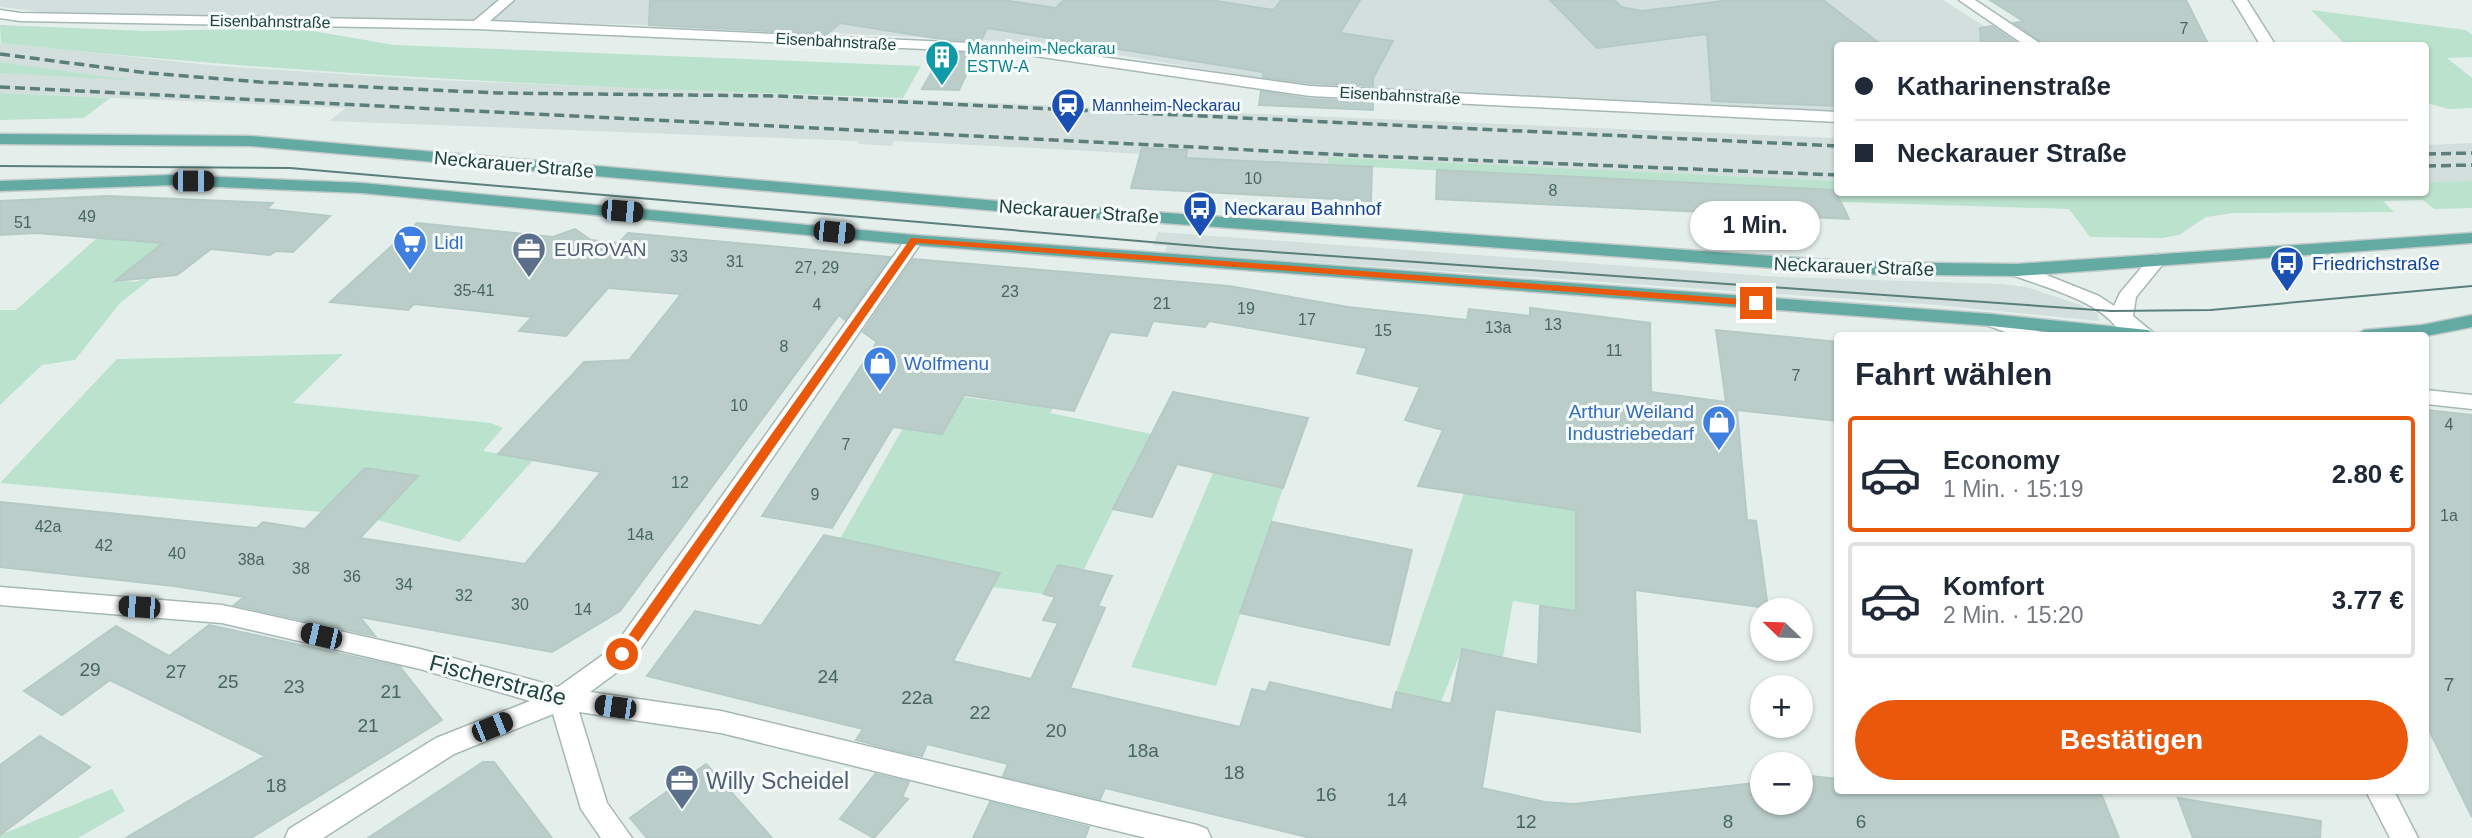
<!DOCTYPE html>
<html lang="de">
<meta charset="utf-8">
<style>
:root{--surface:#fff;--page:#f2f2f3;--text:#1f2937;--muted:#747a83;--line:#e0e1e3;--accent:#ea580c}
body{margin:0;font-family:Arial,sans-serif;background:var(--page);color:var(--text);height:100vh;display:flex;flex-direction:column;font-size:26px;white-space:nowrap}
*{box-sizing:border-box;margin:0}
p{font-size:23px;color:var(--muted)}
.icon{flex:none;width:38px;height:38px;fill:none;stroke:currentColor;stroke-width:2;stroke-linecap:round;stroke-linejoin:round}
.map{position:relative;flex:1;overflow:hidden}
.drawer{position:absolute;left:1834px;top:332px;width:595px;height:462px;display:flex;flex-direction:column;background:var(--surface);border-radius:7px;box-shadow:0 2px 5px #0004}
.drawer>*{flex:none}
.hud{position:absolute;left:1834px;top:42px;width:595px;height:154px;border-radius:7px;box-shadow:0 2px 5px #0004;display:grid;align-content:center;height:154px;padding:0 21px;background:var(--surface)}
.needle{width:46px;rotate:293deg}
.buttons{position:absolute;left:1750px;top:598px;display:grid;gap:14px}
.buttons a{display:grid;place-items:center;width:63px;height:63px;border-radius:50%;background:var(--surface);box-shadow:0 2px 5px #0004;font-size:35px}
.end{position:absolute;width:32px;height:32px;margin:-16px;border:9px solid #ea580c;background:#fff;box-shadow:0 0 0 4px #fff}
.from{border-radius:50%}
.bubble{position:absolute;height:49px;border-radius:24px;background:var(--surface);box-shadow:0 2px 5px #0004;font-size:23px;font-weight:600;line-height:49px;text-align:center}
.car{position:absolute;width:21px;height:42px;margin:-21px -10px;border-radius:9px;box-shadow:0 0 5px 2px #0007;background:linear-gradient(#222 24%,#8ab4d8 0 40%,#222 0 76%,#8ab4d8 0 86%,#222 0)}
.hud b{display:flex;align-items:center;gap:24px;height:66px;font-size:26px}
.hud b+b{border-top:2px solid var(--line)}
.hud i{width:18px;height:18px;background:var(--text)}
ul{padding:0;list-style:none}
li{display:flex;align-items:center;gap:21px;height:116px;margin:0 14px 10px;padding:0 7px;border:4px solid var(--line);border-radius:7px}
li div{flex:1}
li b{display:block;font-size:26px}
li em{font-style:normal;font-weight:600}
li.active{border-color:var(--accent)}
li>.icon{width:63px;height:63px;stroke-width:1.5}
h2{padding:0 21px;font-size:32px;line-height:84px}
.action{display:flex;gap:14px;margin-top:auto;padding:14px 21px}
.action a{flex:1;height:80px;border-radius:42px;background:var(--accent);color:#fff;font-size:28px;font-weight:600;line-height:80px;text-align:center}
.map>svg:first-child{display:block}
.built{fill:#d2dfdc}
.green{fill:#bae2cc}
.building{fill:#bbcdc9;stroke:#b5cac5;stroke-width:2}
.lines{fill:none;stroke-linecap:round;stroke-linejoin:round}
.minor-casing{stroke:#a6b8b5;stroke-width:3}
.tertiary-casing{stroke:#a6b8b5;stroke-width:3}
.primary-casing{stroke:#c1caca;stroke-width:3}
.minor{fill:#fff;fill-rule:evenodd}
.tertiary{fill:#fff;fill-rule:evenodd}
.primary{fill:#63aaa3;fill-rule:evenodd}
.tram{stroke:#5b7e7b;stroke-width:2}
.rail{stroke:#5b7e7b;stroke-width:3.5;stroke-dasharray:10 5;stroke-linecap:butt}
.route{fill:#ea580c}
.labels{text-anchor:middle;stroke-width:6;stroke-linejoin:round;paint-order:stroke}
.far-street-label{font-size:16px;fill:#214340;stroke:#f5fbf9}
.number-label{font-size:16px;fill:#486662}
.far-culture-label{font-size:16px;fill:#0d838f;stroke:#f5fbf9;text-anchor:start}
.far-transit-label{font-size:16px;fill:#164399;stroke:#f5fbf9;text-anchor:start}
.street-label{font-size:19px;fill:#214340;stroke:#f5fbf9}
.transit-label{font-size:19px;fill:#164399;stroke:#f5fbf9;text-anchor:start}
.shop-label{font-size:19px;fill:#366cbe;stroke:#f5fbf9;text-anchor:start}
.service-label{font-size:19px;fill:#4e5e75;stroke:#f5fbf9;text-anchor:start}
.near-number-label{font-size:19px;fill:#486662}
.near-street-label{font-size:23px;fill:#214340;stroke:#f5fbf9}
.near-service-label{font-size:23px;fill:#4e5e75;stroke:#f5fbf9;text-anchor:start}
</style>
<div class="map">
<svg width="2472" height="838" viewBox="0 0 2472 838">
<rect width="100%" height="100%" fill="#e4efec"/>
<path class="built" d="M0 0H1943L2014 45 1838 46 1837 113 1308 86 1044 43 655 25 62 14 0 7Z
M0 43 220 66 436 80 1837 138V181L1328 157 1324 172 1138 162 1140 154 1055 149 894 141 892 146 858 144 859 141 329 121 346 108 0 93V73L116 78 0 62Z
M2472 143V181L2426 182V145Z
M1158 232 1781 277 2002 284 2026 287 2081 305 2098 314 2099 321 1938 305 1165 252 1167 246 1153 245Z"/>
<path class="green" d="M2311 10 2466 30 2472 35V57L2447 58 2472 78V108L2449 109 2426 103V46L2346 45Z
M0 25 145 31 295 28 394 45 921 66 903 98C601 88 301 76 1 43Z
M0 62 131 80 0 73Z
M0 93 110 98 84 118 0 120Z
M1328 157 1837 181 1838 192H2426V182L2472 181V208L2434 209 2423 200 2383 201 2394 212 2233 213 2206 217 2179 235 2162 238 2090 237 2069 209 1841 202 1835 190 1327 165Z
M97 238 163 243 116 280 134 282 153 277 120 303 75 360 42 365 0 405V310H16Z
M343 354 293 403 491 423 503 428 483 451 533 460 460 542 377 520 417 476 322 512 0 483 117 359Z
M963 397 1053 408 1050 413 1151 434 1083 571 1058 566 1044 594 992 587 1000 573 840 539 903 428 942 434Z
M1232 428 1300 442 1290 469 1257 462 1249 481 1283 488 1216 686 1131 667Z
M1464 493 1576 510V611L1513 601 1503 657 1462 649 1441 702 1396 692Z
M112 789 125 811 78 838H0V835Z"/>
<path class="building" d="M650 0H1002L1056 8 1064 0H1210L1274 10 1281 0H1360L1340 33 1393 41 1373 78V86L1310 83 1263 77V72L987 28 981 41 941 39 840 23 827 34 649 25Z
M1550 0H1614L1621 7 1642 11 1731 0H1823L1883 46H1838V106L1712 101 1707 34 1597 48Z
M1990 0H2186L2209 46H2047L2014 23 2023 21Z
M1992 26 2021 46H1981L1980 28Z
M943 52 976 54 959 90 922 89Z
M1261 91 1310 99 1373 102V110L1259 105Z
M1142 148 1187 150 1186 158 1372 167 1371 201 1131 188Z
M1437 170 1835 190 1849 219 1436 199Z
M107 196 273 203 266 209 330 216 293 252 276 251 270 255 211 249 177 275 115 281 163 243 36 233 0 235V201Z
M417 223 553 237 575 229 591 240 619 243 628 233 890 257 845 320 839 315 620 611 552 652 360 617 375 636 234 605 244 597 174 586 0 567V502L257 528 263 522 305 529 365 468 418 476 360 538 525 564 601 472 498 454 584 362 629 360 681 294 608 288 566 336 519 331 532 317 414 304 408 310 330 302Z
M913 259 1229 286 1348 307 1467 320 1469 309 1530 316V308L1650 323 1651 392 1726 402 1716 330 1838 342V421L1737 410 1747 520 1756 521 1768 608 1635 590 1640 732 1495 709 1482 788 1545 802 1574 804 1762 782V803H1801V775L1838 779V791H2100L2119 838H1311L1105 788 1100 799 1003 776 1008 764 927 744 922 756 894 750 856 740 863 729 647 676 695 611 761 626 824 535 1000 573 953 661 1031 679 1058 623 1043 620 1055 597 1044 594 1058 565 1112 576 1098 606 1105 608 1070 688 1240 727 1252 689 1266 692 1270 682 1392 710 1396 692 1451 704 1462 649 1538 665 1540 606 1576 611V510L1418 486 1443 430 1405 420 1420 387 1357 373 1367 348 1209 321 1205 327 1153 321 1147 336 1110 332 1074 411 964 395 942 434 893 427 832 528 762 516 877 342 863 332Z
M1173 392 1308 418 1283 488 1177 464 1152 517 1113 509Z
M2426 410 2472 415V817L2426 724Z
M1272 522 1412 550 1389 645 1240 613Z
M209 625 400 667 442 720 251 838H126L265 756 110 680 62 715 24 691 116 626 169 656Z
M40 736 90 767 0 835V765Z
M483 762H494L552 838H368Z
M706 764 708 766 772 838H647L630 818Z
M875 774 909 782 902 797 908 799 874 838 840 819Z
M2178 798 2321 821 2320 838H2193Z
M990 802 1089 827 1085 838H973Z"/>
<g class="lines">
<g class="minor-casing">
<path id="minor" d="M499 0H514L490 21 1015 45 1310 86 1838 112V122L1310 96 1015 53 477 29 20 21 0 18V10L20 13 474 21Z
M1959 0H1975L2044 46H2026Z
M2233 0H2247L2276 46H2261Z
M914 235 923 240 632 661 590 692 721 711 1197 825 1207 829 1211 838H1146L721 733 579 712 607 803 632 838H601L581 809 553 714 454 754 323 838H285L289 829 436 738 530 701 420 669 222 623 0 605V587L222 605 420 649 558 687 614 647 908 236Z
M2426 390 2472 395V409L2426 404Z"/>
</g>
<g class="tertiary-casing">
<path id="tertiary" d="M2158 254 2167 259 2136 297 2133 316 2157 336 2120 332C2100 300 2045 288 2010 274L2008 270 2010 266H2024L2099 296 2114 306 2120 293 2152 255Z
M1991 314 2041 332 2044 336H2016L1984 324 1981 320Z
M2366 791H2394L2418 838H2390Z"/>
</g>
<g class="primary-casing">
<path id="primary" d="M0 134 251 136 998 201 1856 262 2017 264 2472 233V243L2017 276 1856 274 998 211 251 146 0 144Z
M172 175 362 183 914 235 1991 314 2148 330 2158 336H2089L1991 326 914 245 362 193 172 185 0 191V181Z
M2472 315V327L2426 336H2354L2364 330 2422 325Z"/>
</g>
<use href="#minor" class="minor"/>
<use href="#tertiary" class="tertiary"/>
<use href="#primary" class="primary"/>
<path class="tram" d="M0 166 290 168 1232 249 2111 311 2211 310 2472 286"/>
<path class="rail" d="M0 54 148 73 260 82 498 93 778 96 1838 146
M0 87 1370 156 1838 175
M2426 154 2472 153
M2426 166 2472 165"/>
</g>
<path class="route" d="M911 238 1756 300 1761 303 1756 306 917 243 627 658H618V650Z"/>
<defs>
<g id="building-pin" transform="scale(1.75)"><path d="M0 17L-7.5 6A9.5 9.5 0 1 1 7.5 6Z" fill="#0f9aa8" stroke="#f5fbf9"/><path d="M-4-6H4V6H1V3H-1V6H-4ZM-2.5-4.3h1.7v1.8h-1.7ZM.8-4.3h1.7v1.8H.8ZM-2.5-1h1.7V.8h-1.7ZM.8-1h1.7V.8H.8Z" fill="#fff"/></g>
<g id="station-pin" transform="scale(1.75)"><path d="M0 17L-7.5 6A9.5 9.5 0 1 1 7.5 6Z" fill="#1a4fb4" stroke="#f5fbf9"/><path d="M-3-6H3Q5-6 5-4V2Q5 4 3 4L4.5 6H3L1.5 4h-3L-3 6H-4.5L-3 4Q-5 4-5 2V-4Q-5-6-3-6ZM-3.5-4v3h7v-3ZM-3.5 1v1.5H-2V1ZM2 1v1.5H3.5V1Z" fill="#fff"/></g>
<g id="bus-pin" transform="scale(1.75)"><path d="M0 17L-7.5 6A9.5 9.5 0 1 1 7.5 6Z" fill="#1a4fb4" stroke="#f5fbf9"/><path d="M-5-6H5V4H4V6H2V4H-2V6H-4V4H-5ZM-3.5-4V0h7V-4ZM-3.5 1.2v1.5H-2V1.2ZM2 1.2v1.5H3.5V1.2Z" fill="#fff"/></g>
<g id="supermarket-pin" transform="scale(1.75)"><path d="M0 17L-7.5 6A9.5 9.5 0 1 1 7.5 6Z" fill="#3f7fe0" stroke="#f5fbf9"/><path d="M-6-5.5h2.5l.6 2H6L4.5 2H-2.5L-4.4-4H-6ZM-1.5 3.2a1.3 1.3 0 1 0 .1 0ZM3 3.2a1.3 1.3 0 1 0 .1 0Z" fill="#fff"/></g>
<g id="office-pin" transform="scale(1.75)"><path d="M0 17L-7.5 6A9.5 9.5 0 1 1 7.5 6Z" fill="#5c6f8a" stroke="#f5fbf9"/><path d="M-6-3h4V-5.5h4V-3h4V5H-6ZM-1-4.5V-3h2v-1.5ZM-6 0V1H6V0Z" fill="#fff"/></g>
<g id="shop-pin" transform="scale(1.75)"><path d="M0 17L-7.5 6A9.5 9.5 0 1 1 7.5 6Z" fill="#3f7fe0" stroke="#f5fbf9"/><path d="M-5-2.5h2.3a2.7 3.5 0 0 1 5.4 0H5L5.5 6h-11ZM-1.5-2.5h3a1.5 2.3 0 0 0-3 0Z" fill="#fff"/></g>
</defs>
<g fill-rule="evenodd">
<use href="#building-pin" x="942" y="57"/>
<use href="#station-pin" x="1068" y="105"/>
<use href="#bus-pin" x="1200" y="208"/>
<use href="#supermarket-pin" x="410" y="242"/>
<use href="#office-pin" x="529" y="249"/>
<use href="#bus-pin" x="2287" y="263"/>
<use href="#shop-pin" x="880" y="363"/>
<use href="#shop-pin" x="1719" y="422"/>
<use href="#office-pin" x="682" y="781"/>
</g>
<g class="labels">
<g class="far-street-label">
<text transform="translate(270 21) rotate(1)" y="6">Eisenbahnstraße</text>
<text transform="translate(836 41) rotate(3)" y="6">Eisenbahnstraße</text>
<text transform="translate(1400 95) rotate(3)" y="6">Eisenbahnstraße</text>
</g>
<g class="number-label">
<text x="2184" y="34">7</text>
<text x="1253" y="184">10</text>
<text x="1553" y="196">8</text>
<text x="87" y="222">49</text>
<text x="23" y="228">51</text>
<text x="679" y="262">33</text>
<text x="735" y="267">31</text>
<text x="817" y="273">27, 29</text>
<text x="474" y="296">35-41</text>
<text x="1010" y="297">23</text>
<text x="1162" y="309">21</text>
<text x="817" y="310">4</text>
<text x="1246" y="314">19</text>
<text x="1307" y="325">17</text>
<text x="1553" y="330">13</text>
<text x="1498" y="333">13a</text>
<text x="1383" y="336">15</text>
<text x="784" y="352">8</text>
<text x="1614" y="356">11</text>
<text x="1796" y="381">7</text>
<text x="739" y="411">10</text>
<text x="2449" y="430">4</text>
<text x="846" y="450">7</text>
<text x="680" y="488">12</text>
<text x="815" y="500">9</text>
<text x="2449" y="521">1a</text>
<text x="48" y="532">42a</text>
<text x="640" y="540">14a</text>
<text x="104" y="551">42</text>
<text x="177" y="559">40</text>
<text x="251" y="565">38a</text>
<text x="301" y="574">38</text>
<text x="352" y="582">36</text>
<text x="404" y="590">34</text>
<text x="464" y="601">32</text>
<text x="520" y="610">30</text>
<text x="583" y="615">14</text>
</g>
<g class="far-culture-label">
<text x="967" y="54">Mannheim-Neckarau<tspan x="967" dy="18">ESTW-A</tspan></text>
</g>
<g class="far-transit-label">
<text x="1092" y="111">Mannheim-Neckarau</text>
</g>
<g class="street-label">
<text transform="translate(514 164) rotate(5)" y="7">Neckarauer Straße</text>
<text transform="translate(1079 211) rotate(4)" y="7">Neckarauer Straße</text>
<text transform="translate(1854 266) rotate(2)" y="7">Neckarauer Straße</text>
</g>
<g class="transit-label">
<text x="1224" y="215">Neckarau Bahnhof</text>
<text x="2312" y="270">Friedrichstraße</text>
</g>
<g class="shop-label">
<text x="434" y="249">Lidl</text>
<text x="904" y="370">Wolfmenu</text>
<text x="1694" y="418" text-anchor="end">Arthur Weiland<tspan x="1694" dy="22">Industriebedarf</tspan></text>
</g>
<g class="service-label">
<text x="554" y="256">EUROVAN</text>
</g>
<g class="near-number-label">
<text x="90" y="676">29</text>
<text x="176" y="678">27</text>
<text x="828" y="683">24</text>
<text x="228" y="688">25</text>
<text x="2449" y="691">7</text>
<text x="294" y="693">23</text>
<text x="391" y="698">21</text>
<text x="917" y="704">22a</text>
<text x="980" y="719">22</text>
<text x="368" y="732">21</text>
<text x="1056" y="737">20</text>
<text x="1143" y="757">18a</text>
<text x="1234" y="779">18</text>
<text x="276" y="792">18</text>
<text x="1326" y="801">16</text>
<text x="1397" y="806">14</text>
<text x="1526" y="828">12</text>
<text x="1728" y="828">8</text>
<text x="1861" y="828">6</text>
</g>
<g class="near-street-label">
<text transform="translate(498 680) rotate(15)" y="8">Fischerstraße</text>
</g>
<g class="near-service-label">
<text x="706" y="789">Willy Scheidel</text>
</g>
</g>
</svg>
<div class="buttons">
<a><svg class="needle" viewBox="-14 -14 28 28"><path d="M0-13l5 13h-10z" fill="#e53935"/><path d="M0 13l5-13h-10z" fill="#747a83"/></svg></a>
<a>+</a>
<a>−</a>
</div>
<i class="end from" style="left:622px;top:654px"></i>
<i class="end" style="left:1756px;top:303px"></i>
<div class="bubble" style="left:1690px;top:201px;width:130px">1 Min.</div>
<i class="car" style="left:193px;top:181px;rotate:90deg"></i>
<i class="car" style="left:622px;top:211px;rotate:95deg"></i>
<i class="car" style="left:834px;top:232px;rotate:96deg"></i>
<i class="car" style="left:139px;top:607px;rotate:274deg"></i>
<i class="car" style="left:321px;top:636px;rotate:283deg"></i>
<i class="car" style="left:615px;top:707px;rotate:278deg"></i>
<i class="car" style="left:492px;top:727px;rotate:68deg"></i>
<div class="hud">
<b><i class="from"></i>Katharinenstraße</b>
<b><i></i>Neckarauer Straße</b>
</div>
<section class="drawer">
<h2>Fahrt wählen</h2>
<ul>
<li class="active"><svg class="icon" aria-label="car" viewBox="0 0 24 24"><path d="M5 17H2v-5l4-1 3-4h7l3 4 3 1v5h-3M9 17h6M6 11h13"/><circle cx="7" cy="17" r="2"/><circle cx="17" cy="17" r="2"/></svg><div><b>Economy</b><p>1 Min. · 15:19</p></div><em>2.80 €</em></li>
<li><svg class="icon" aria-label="car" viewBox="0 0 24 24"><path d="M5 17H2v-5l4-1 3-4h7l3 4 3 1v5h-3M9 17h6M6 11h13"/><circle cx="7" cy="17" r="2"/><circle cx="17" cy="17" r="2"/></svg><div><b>Komfort</b><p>2 Min. · 15:20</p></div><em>3.77 €</em></li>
</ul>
<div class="action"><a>Bestätigen</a></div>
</section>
</div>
